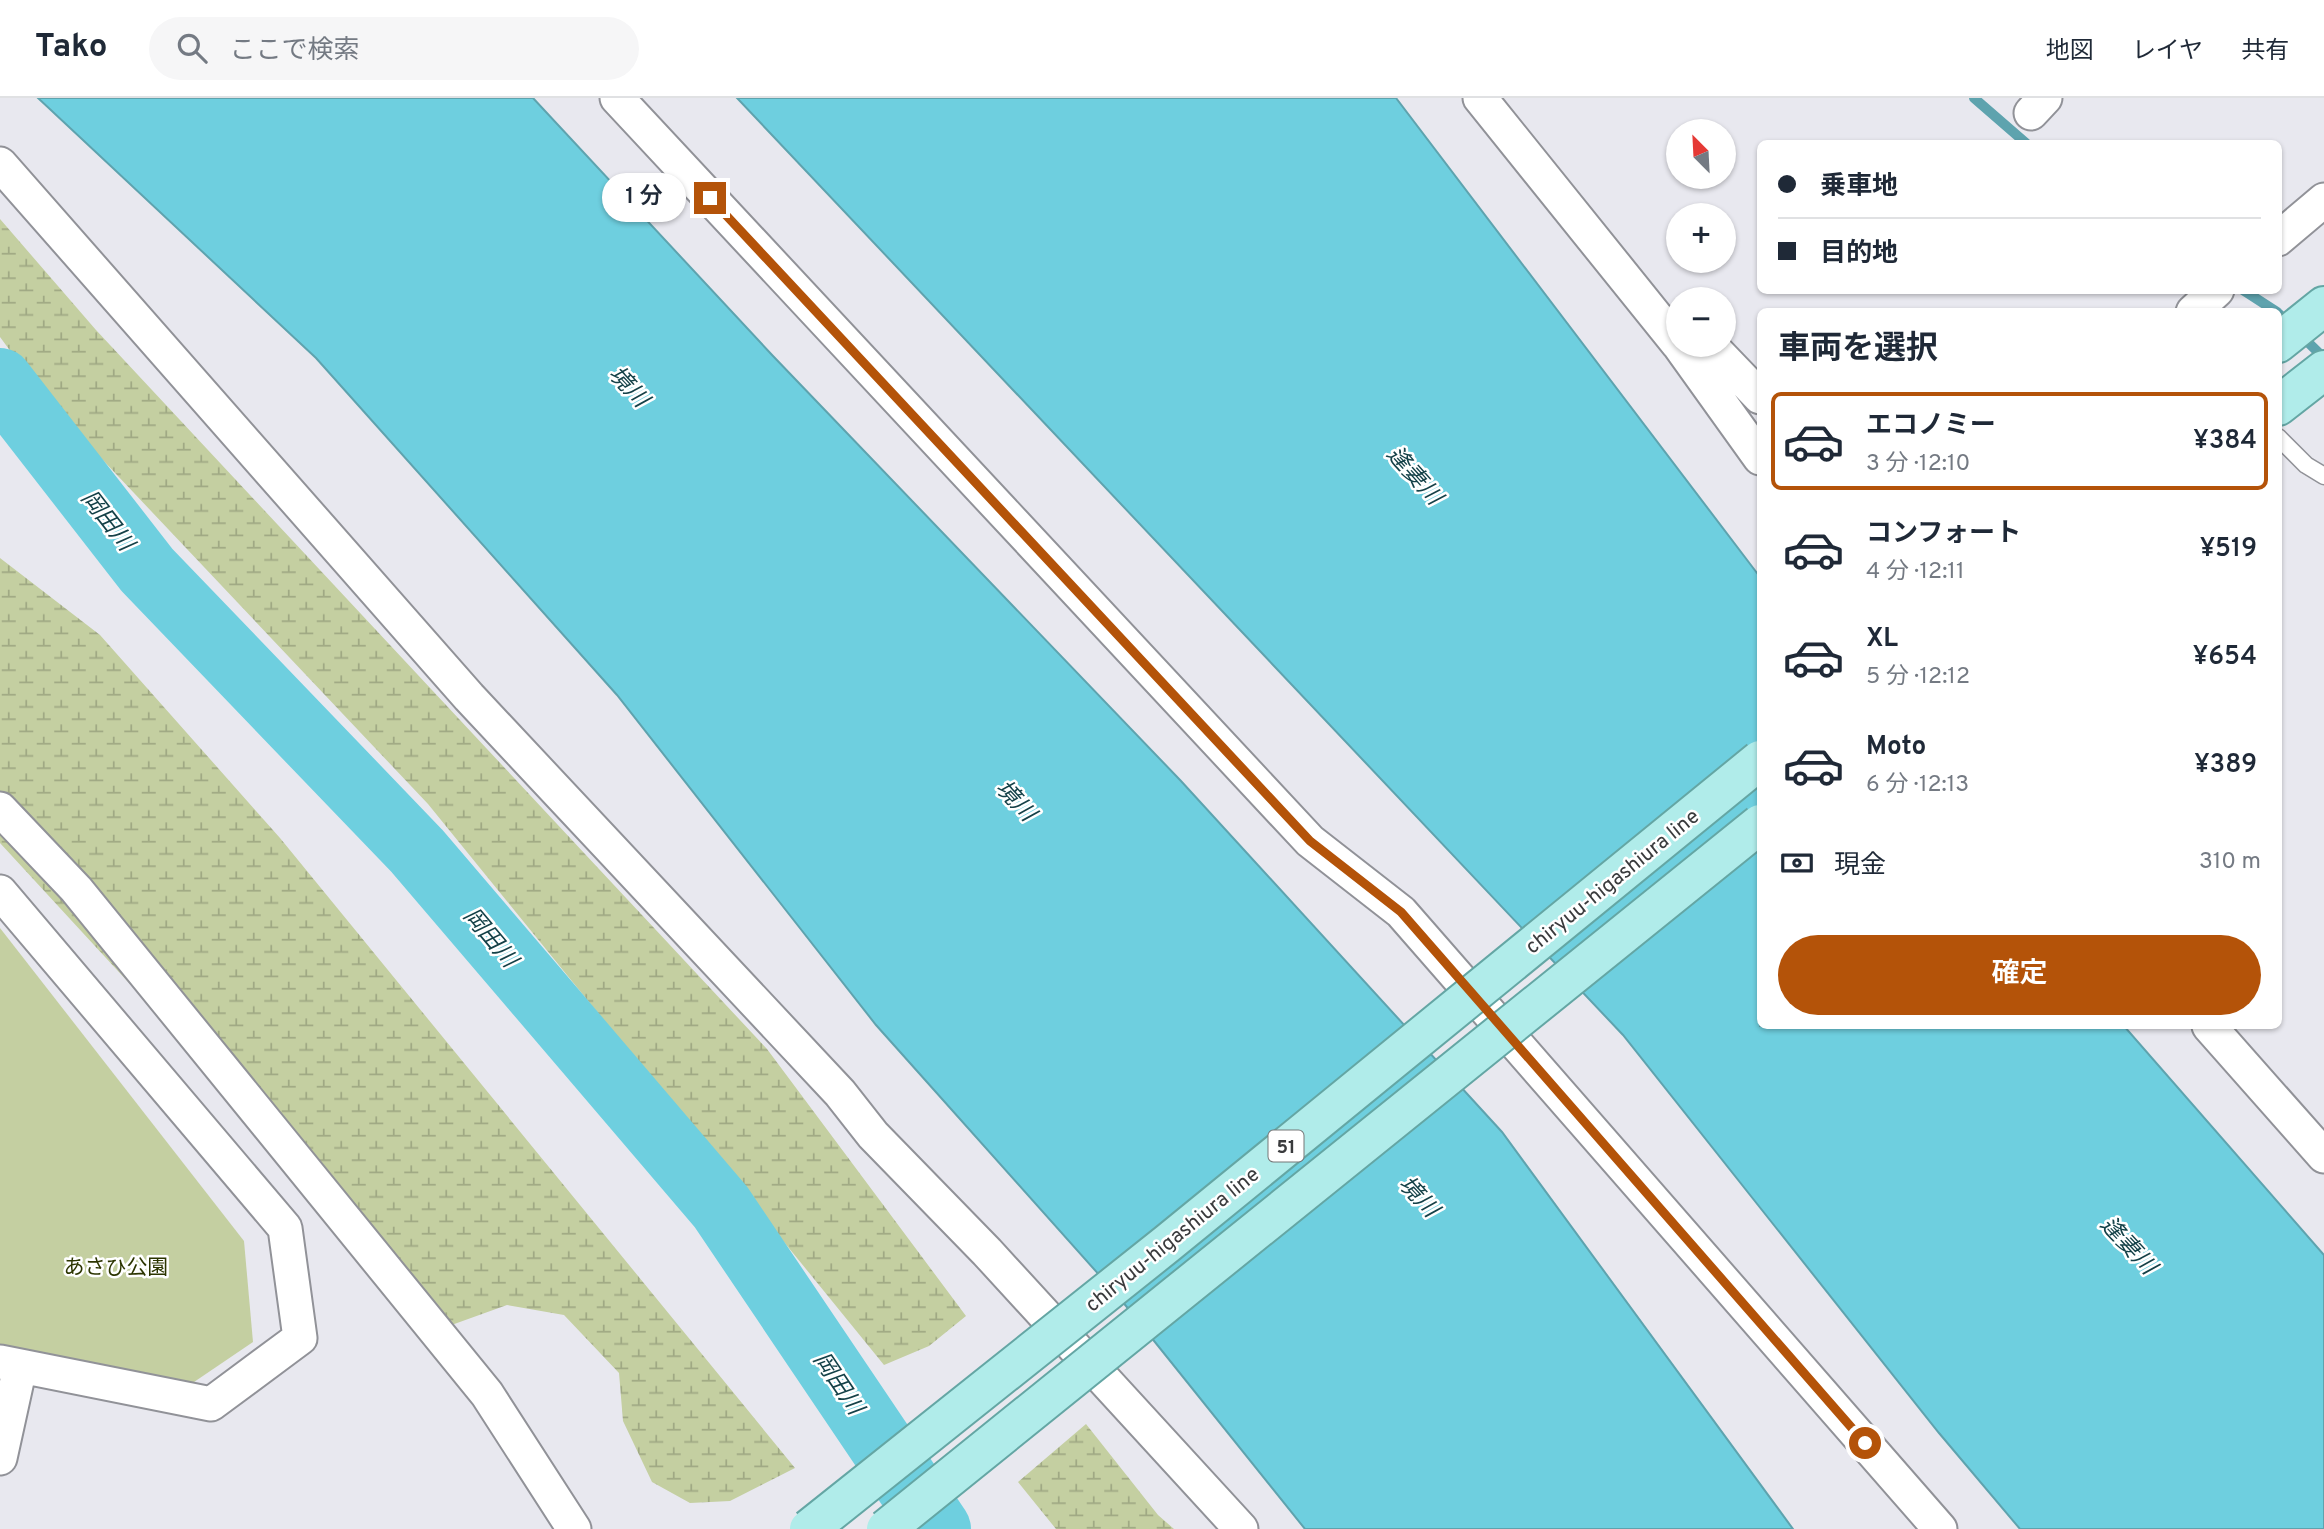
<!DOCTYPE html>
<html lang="ja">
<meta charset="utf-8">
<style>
:root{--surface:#fff;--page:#f6f6f7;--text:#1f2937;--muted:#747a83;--line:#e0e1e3;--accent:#b45309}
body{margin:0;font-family:Overpass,"Noto Sans JP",sans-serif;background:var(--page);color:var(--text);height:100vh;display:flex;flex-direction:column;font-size:26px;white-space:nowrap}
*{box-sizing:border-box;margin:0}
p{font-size:23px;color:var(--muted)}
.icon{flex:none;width:38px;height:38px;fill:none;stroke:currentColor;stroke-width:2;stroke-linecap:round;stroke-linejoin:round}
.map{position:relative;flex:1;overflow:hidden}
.panel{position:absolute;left:1757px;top:210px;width:525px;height:721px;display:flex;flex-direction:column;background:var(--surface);border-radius:10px;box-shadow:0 2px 5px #0004}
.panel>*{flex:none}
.top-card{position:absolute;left:1757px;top:42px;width:525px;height:154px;border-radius:10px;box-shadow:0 2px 5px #0004;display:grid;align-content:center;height:154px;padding:0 21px;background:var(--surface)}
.needle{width:46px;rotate:336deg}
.controls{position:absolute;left:1666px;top:21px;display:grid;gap:14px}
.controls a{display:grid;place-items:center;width:70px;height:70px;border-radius:50%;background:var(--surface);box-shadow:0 2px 5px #0004;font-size:35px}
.end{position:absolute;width:32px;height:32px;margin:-16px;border:9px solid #b45309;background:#fff;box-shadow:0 0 0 4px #fff}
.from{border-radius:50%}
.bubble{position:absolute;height:49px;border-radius:24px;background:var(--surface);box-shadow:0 2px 5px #0004;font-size:23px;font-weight:600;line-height:49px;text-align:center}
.top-card b{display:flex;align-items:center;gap:24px;height:66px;font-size:26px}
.top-card b+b{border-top:2px solid var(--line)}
.top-card i{width:18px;height:18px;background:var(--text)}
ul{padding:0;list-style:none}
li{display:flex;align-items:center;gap:21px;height:98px;margin:0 14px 10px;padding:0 7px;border:4px solid transparent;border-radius:10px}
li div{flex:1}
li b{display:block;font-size:26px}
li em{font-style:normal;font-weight:600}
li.selected{border-color:var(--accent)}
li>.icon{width:63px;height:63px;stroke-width:1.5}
h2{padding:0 21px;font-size:32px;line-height:84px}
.pay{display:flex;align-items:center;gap:18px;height:77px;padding:0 21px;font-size:26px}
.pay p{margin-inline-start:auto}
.cta{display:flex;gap:14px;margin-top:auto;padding:14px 21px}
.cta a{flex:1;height:80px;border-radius:42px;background:var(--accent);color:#fff;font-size:28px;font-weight:600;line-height:80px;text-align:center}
header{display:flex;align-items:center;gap:42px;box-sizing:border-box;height:98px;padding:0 35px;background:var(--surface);border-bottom:2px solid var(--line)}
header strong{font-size:33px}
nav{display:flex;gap:38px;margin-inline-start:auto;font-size:24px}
.search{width:490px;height:63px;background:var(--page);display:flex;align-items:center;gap:18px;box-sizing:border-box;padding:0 24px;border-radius:38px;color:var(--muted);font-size:26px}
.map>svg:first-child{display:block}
.green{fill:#c4cfa1}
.wetland{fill:url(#wetland-marsh)}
.water{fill:#6ecfdf;stroke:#5ea3ae;stroke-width:2}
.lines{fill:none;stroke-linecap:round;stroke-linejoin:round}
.stream{stroke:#5ea3ae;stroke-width:10}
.river{stroke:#6ecfdf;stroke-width:66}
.lane-casing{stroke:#919298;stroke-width:19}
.street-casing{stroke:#919298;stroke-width:37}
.primary-casing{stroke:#64a6a4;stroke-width:42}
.lane{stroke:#fff;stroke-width:16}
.street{stroke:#fff;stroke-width:33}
.primary{stroke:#b0ecea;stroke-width:38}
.primary-bridge-casing{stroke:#64a6a4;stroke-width:42;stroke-linecap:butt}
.primary-bridge{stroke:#b0ecea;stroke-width:38}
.route{stroke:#b45309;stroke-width:9}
.labels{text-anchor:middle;stroke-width:5;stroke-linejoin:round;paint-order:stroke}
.shield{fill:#fff;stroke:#757677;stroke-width:2}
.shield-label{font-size:19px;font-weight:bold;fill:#3a3b3d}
.street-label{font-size:21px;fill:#3a3b3d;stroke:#fff}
.park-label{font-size:21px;fill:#2c3500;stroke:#fff}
.water-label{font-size:23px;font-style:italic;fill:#144148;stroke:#fff}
</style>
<header>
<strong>Tako</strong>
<div class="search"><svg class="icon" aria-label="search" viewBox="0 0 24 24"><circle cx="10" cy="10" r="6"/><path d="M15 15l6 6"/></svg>ここで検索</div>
<nav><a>地図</a><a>レイヤ</a><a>共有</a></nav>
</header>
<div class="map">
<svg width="2324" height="1431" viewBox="0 0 2324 1431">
<defs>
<pattern id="wetland-marsh" width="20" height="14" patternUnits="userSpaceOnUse" patternTransform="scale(1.75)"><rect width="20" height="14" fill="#c4cfa1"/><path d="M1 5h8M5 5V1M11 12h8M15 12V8" fill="none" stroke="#a0a984"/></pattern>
</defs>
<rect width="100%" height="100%" fill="#e8e8ef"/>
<path class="green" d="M0 830 244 1143 253 1244 166 1303 0 1258Z"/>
<path class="wetland" d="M0 121 96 232 767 951 966 1218 929 1248 884 1267 428 706 48 304 0 239Z
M0 460 100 537 280 740 795 1370 730 1403 690 1405 652 1384 623 1323 619 1275 564 1217 507 1207 446 1229 0 745Z
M1086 1326 1158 1417 1174 1431H1056L1018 1384Z"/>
<path class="water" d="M38 0H533L773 258 1181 683 1502 1034 1793 1431H1305L1118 1198 876 927 617 597 316 260Z
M737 0H1396L1760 479V928H2124L2324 1157V1431H2020L1939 1335 1623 937Z"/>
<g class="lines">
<path class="stream" d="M1974 0 2027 46
M2243 192 2277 214
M2278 215 2324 260"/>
<path class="river" d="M0 283 147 472 417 753 721 1109 938 1431"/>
<g class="lane-casing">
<path id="lane" d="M2278 339 2306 367 2324 378"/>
</g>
<g class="street-casing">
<path id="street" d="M617 0 1310 743 1401 814 1940 1431
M1480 0 1678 246
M2031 15 2045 0
M0 66 469 599 840 995 873 1037 987 1154 1241 1431
M2278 141 2324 102
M2193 214 2217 192
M1679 247 1760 360
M1710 247 1760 299
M0 711 76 791 487 1296 574 1431
M0 794 285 1130 300 1240 211 1306 0 1264
M2209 928 2324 1058
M0 1360 20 1269"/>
</g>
<g class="primary-casing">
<path id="primary" d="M2278 245 2324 208
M2278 308 2324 272"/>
</g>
<use href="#lane" class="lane"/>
<use href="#street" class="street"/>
<use href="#primary" class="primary"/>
<g class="primary-bridge-casing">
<path id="primary-bridge" d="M809 1431 1168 1145 1760 662
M886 1431 1760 726"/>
</g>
<use href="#primary-bridge" class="primary-bridge"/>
</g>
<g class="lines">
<path class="route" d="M710 100 1310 743 1401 814 1865 1345"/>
</g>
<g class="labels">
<rect class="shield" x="1268.5" y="1032.5" width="35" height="31" rx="5"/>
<g class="shield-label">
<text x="1286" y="1055">51</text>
</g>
<g class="street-label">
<text transform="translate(1612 783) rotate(-39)" y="7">chiryuu-higashiura line</text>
<text transform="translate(1172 1141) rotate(-39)" y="7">chiryuu-higashiura line</text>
</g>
<g class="park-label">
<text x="116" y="1176">あさひ公園</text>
</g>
<g class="water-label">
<text transform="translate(629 288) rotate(47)" y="8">境川</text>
<text transform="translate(1415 377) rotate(48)" y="8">逢妻川</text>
<text transform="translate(108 422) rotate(52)" y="8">岡田川</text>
<text transform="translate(1016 702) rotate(47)" y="8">境川</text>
<text transform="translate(491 839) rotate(50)" y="8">岡田川</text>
<text transform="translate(1419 1098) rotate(47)" y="8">境川</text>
<text transform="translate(2129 1147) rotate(47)" y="8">逢妻川</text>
<text transform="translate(839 1285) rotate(56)" y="8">岡田川</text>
</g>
</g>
</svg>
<div class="controls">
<a><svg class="needle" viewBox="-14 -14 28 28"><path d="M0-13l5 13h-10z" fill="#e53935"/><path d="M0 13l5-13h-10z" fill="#747a83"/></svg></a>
<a>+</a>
<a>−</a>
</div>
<i class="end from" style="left:1865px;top:1345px"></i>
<i class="end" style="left:710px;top:100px"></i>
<div class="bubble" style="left:602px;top:75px;width:84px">1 分</div>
<div class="top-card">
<b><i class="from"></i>乗車地</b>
<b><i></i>目的地</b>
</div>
<section class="panel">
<h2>車両を選択</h2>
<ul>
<li class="selected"><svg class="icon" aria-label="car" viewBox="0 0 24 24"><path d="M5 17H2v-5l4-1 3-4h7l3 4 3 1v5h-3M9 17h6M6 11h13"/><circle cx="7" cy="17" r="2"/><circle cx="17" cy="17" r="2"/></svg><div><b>エコノミー</b><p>3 分 · 12:10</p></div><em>¥384</em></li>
<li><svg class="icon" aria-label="car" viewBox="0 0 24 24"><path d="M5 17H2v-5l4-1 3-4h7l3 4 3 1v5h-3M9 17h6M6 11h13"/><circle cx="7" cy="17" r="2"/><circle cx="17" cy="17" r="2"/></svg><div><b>コンフォート</b><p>4 分 · 12:11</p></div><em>¥519</em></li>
<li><svg class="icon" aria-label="car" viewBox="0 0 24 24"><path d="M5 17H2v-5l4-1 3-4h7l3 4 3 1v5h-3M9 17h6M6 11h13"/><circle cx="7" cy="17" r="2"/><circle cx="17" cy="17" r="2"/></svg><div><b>XL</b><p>5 分 · 12:12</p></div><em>¥654</em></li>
<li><svg class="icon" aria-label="car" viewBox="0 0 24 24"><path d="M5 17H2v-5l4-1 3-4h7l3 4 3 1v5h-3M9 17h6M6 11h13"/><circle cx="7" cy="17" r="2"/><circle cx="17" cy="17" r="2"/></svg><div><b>Moto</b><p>6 分 · 12:13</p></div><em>¥389</em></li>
</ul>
<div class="pay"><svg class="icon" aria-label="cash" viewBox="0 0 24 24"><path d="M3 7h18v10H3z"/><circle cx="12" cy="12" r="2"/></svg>現金<p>310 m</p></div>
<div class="cta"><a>確定</a></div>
</section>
</div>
